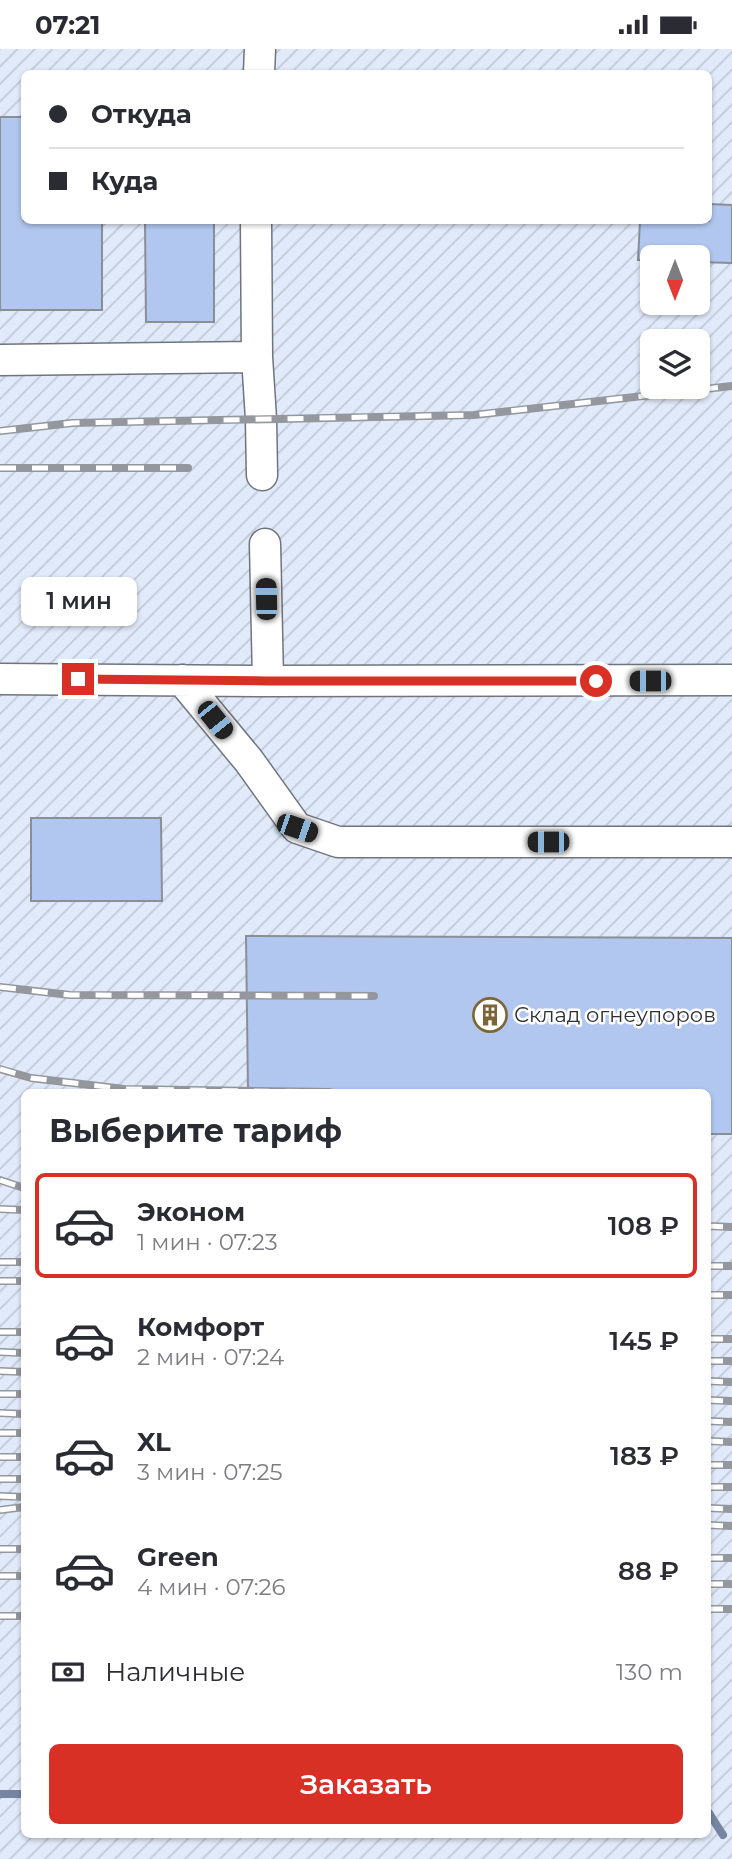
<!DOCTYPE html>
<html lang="ru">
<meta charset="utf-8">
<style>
:root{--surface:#fff;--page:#f2f2f3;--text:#2b2b33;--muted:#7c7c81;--line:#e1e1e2;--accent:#d93025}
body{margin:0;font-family:Montserrat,sans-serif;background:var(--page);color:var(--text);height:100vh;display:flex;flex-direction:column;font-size:26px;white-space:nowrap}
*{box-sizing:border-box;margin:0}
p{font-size:23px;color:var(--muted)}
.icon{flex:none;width:38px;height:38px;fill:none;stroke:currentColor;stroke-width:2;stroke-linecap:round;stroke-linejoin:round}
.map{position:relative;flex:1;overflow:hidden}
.drawer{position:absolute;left:21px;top:1040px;width:690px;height:749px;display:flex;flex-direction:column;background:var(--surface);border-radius:10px;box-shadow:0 2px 5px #0004}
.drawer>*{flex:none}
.top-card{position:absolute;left:21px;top:21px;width:691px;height:154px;border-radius:10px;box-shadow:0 2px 5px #0004;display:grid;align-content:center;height:154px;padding:0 28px;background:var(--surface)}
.needle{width:46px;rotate:180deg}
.controls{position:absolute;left:640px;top:196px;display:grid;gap:14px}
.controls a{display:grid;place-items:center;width:70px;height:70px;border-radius:10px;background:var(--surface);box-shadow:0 2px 5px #0004;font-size:35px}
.end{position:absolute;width:32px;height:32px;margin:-16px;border:9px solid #d93025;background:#fff;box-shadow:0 0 0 4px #fff}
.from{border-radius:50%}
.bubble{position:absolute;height:49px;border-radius:10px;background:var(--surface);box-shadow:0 2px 5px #0004;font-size:23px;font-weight:600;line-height:49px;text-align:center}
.car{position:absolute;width:21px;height:42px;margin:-21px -10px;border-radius:9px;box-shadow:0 0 5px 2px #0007;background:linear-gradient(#222 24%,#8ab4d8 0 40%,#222 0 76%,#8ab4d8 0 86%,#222 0)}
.top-card b{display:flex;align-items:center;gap:24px;height:66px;font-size:26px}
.top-card b+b{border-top:2px solid var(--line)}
.top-card i{width:18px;height:18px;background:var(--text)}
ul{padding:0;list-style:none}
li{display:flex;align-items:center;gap:21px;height:105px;margin:0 14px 10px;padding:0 14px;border:4px solid transparent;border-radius:10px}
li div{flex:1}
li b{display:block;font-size:26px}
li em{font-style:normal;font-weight:600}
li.current{border-color:var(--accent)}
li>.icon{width:63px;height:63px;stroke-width:1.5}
h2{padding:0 28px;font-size:32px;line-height:84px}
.pay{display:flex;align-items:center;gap:18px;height:77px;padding:0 28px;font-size:26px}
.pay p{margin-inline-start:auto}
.action{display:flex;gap:14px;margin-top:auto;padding:14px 28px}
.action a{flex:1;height:80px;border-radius:10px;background:var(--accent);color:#fff;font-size:28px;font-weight:600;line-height:80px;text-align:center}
.status{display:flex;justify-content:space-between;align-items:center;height:49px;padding:0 35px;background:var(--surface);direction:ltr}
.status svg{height:19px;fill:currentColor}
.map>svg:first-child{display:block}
.industrial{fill:url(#industrial-furrows);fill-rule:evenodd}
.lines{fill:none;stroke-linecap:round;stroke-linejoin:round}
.stream{stroke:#7686a2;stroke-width:8}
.building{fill:#b1c7ef;stroke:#898e97;stroke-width:2}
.minor-casing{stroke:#6f747d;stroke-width:33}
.minor{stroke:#fff;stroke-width:30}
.rail-casing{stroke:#94979d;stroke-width:8}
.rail{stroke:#fff;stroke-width:5;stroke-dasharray:16;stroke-linecap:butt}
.route{stroke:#d93025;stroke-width:9}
.labels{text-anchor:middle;stroke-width:5;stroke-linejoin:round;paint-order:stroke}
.poi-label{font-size:21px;fill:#2e3033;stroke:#fff;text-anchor:start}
</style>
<div class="status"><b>07:21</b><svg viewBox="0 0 49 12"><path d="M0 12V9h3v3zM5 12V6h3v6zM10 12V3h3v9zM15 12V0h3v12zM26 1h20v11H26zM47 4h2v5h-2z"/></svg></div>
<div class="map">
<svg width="732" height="1810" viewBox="0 0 732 1810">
<defs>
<pattern id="industrial-furrows" width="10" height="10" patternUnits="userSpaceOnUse" patternTransform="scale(1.75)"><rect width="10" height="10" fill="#e1eafa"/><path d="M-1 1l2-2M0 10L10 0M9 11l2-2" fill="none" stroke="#c1c9d7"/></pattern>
</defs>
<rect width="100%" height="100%" fill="#f2f7ff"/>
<path class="industrial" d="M0 0H732V1810H0ZM24 24H709V172H24ZM653 208H698V254H653ZM653 292H698V338H653ZM24 1043H707V1785H24Z"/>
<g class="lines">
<path class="stream" d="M0 1745H24
M707 1761 723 1786"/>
</g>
<path class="building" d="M0 68H24V172H102V261H0Z
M709 155 732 156V214L698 213V208H653V211H638L640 172H709Z
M145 172H214V273H146Z
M31 769H161L162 852H31Z
M246 887 732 889V1085H707V1043H248Z"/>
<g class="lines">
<g class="minor-casing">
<path id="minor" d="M259 24 260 0
M257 308 261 370 262 426
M0 311 257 308 256 172
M265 495 268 632
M0 630 268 632 732 631
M182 631 249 712 297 779 338 793H732"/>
</g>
<use href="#minor" class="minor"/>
<g class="rail-casing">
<path id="rail" d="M0 382 72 374 474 366 732 337
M0 419H188
M0 938 70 946 374 947
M0 1020 31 1029 124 1040 329 1043
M0 1131 24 1139
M0 1160 24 1161
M707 1177 732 1178
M0 1213H24
M707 1217H732
M0 1232H24
M707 1246H732
M0 1283H24
M707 1290H732
M0 1303 24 1304
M707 1312H732
M0 1322 24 1323
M707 1332 732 1333
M0 1345H24
M707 1351 732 1352
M0 1364 24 1365
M707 1372 732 1373
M0 1384H24
M707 1392 732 1393
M0 1408H24
M707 1416H732
M0 1430H24
M707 1438H732
M0 1447 24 1448
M707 1459 732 1460
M0 1461 24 1458
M707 1476 732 1477
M0 1500H24
M707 1509H732
M0 1527H24
M707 1535H732
M707 1560H732
M0 1567H24"/>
</g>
<use href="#rail" class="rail"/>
</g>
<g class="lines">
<path class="route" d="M78 630 268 632H596"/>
</g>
<defs>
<g id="building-ring" transform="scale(1.75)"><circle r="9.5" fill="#fff" stroke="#7c6636" stroke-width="1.5"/><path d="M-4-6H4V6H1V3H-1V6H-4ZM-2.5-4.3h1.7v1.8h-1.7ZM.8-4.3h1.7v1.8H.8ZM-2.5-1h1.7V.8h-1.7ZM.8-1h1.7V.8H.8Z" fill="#7c6636"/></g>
</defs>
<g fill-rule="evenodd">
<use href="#building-ring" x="490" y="966"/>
</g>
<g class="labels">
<g class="poi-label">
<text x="514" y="973">Склад огнеупоров</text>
</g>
</g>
</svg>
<div class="controls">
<a><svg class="needle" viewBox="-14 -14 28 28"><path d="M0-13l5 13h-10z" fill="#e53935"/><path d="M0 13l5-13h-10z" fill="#7c7c81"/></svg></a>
<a><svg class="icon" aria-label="layers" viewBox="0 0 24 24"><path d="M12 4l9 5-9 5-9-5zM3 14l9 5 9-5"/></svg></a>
</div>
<i class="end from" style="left:596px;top:632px"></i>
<i class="end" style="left:78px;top:630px"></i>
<div class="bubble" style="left:21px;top:528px;width:116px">1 мин</div>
<i class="car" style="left:266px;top:550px;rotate:359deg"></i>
<i class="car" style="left:650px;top:632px;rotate:270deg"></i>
<i class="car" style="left:215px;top:671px;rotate:141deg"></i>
<i class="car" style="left:297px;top:779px;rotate:109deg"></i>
<i class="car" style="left:548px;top:793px;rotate:270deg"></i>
<div class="top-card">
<b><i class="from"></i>Откуда</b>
<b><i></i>Куда</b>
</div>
<section class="drawer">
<h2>Выберите тариф</h2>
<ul>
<li class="current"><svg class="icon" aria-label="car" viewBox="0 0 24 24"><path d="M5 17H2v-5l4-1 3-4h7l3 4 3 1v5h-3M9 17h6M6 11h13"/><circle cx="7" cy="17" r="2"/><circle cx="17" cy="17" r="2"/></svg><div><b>Эконом</b><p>1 мин · 07:23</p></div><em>108 ₽</em></li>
<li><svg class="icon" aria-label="car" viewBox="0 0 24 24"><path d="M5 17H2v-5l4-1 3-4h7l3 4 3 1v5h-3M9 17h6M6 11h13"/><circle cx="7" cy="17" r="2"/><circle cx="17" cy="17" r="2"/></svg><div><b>Комфорт</b><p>2 мин · 07:24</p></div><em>145 ₽</em></li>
<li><svg class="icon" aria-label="car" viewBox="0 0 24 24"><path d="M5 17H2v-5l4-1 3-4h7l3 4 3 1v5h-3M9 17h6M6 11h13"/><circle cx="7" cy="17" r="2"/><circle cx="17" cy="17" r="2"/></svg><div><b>XL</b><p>3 мин · 07:25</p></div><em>183 ₽</em></li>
<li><svg class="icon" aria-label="car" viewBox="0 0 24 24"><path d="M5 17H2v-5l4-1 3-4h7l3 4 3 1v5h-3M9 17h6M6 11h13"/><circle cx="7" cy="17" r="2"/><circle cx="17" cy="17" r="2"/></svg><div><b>Green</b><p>4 мин · 07:26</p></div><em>88 ₽</em></li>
</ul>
<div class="pay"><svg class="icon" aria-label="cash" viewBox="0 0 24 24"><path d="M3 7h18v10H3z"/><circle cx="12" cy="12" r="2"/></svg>Наличные<p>130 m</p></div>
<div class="action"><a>Заказать</a></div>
</section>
</div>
